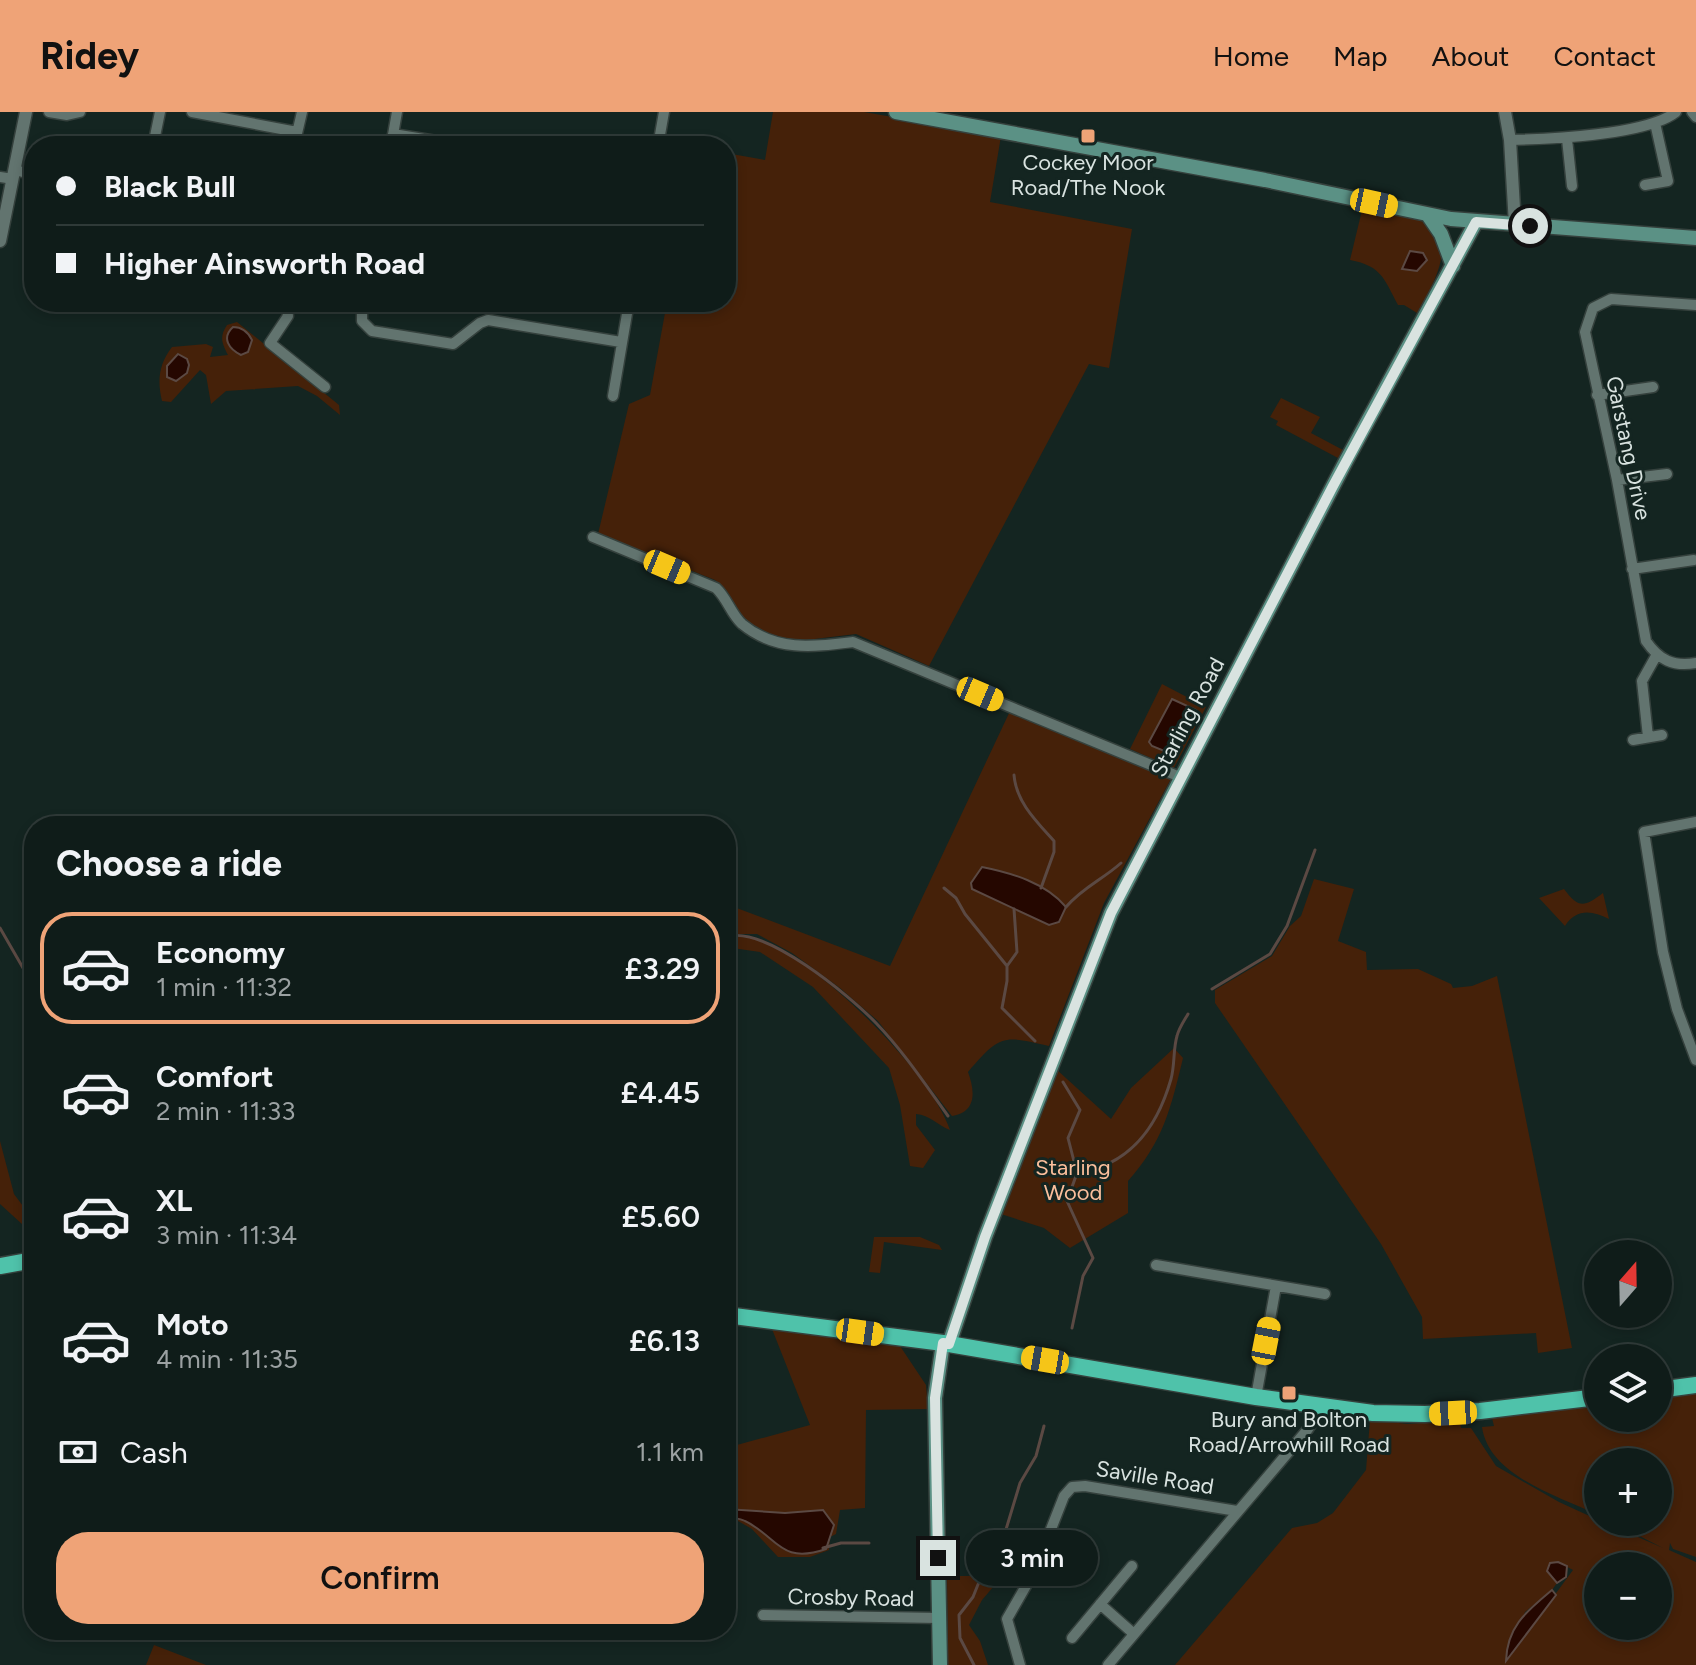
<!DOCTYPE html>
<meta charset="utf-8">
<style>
:root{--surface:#0f1c19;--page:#1d2926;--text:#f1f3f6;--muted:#9ba1a2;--line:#2f3a38;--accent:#efa377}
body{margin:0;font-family:Figtree,sans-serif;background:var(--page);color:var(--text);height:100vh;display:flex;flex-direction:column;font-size:30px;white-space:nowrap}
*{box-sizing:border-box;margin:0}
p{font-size:26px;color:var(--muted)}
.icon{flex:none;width:44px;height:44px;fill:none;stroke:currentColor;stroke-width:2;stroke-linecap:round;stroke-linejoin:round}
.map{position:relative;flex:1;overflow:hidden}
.side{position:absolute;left:24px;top:704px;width:712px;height:824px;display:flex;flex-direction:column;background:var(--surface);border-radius:32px;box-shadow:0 4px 12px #0003,0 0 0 2px var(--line)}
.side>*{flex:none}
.top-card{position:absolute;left:24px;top:24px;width:712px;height:176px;border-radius:32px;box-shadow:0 4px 12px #0003,0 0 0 2px var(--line);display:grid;align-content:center;height:176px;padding:0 32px;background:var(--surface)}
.needle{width:52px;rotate:20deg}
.controls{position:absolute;left:1584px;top:1128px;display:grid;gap:16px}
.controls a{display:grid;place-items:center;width:88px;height:88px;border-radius:50%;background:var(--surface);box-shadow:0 4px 12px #0003,0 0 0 2px var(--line);font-size:40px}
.end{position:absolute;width:36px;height:36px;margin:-18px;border:10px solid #d9e3e0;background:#111;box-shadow:0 0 0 4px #111}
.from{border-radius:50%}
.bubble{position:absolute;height:56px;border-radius:28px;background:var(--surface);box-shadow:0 4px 12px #0003,0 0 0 2px var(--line);font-size:26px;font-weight:600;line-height:56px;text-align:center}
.car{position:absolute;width:24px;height:48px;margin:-24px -12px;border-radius:10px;box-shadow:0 0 6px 2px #0007;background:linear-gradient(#f5c518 24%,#345 0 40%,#f5c518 0 76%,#345 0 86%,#f5c518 0)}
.top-card b{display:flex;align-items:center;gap:28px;height:76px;font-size:30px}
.top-card b+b{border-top:2px solid var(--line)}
.top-card i{width:20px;height:20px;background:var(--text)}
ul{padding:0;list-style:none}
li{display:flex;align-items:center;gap:24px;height:112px;margin:0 16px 12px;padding:0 16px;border:4px solid transparent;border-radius:32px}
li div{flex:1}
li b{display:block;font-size:30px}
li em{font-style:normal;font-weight:600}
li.selected{border-color:var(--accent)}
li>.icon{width:72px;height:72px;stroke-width:1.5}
h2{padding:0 32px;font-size:36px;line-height:96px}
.pay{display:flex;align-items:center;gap:20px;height:88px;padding:0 32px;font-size:30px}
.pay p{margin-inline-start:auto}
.primary-button{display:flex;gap:16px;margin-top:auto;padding:16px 32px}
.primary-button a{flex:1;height:92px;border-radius:32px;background:var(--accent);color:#111;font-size:32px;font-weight:600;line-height:92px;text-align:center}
header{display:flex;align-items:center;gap:48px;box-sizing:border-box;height:112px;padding:0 40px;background:var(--accent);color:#111}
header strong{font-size:38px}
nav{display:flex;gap:44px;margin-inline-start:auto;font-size:28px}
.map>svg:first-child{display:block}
.green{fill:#452109;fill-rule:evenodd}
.water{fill:#250700;stroke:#5b4943;stroke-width:2}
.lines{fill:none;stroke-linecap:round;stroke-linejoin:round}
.stream{stroke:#5b4943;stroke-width:3}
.minor-casing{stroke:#35413d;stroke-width:13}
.tertiary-casing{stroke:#35413d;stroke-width:15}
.secondary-casing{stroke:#35413d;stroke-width:17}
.trunk-casing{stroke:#35413d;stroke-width:19}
.minor{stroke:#62746f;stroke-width:10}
.tertiary{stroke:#62746f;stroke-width:12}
.secondary{stroke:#5b9185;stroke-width:14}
.trunk{stroke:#4fc2aa;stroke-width:16}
.route{stroke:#d9e3e0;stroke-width:10}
.poi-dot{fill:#efa377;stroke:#142521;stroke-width:3}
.labels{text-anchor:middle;stroke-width:6;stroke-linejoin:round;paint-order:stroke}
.poi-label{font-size:22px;fill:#d9e3e0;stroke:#142521}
.street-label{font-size:22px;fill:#d9e3e0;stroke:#142521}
.park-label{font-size:22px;fill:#fbbf9c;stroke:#142521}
</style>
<header>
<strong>Ridey</strong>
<nav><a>Home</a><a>Map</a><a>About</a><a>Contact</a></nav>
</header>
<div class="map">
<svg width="1696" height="1553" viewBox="0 0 1696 1553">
<rect width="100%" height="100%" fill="#142521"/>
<path class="green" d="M773 0H864L1001 24 990 90 1132 117 1109 256 1089 252 929 554 856 522 798 529 772 523 744 508 726 478 715 468 598 422 629 292 650 283 667 190H726V41L765 48Z
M1363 94C1381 99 1401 101 1419 108 1463 125 1432 175 1417 201L1404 193H1398C1384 167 1382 154 1350 148Z
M237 210 339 293 340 303 317 284 298 274 226 279 211 292 206 263 200 258 171 290 162 289C157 268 159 252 172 235L206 232 213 235 210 245 228 243C222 231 219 225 227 213Z
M1281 286 1320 305 1311 321 1343 338 1338 346 1276 313 1278 309 1270 305Z
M1162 572 1206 595 1174 656 1130 637Z
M1011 597 1172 665 1104 791 1049 934C1002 923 1000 923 968 960 975 979 977 1000 952 1004L878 909 840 876 792 841 757 822H726V792L890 854Z
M1314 767 1354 777 1338 829 1366 840 1367 858 1418 857 1451 872 1453 876 1472 874 1497 864 1572 1236 1538 1241 1536 1221 1423 1227 1422 1205 1381 1132 1215 891V878L1272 844 1290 814 1301 804Z
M1564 777C1579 797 1584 795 1603 781L1609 807C1591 798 1576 797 1565 814L1539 786Z
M732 825C740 825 750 825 757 827 817 847 930 959 950 1018 937 1013 930 1003 916 1002V1013L935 1038 923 1056 910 1054 900 993 889 956 813 875 760 840 732 836 726 840V827Z
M1174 936 1183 946C1171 996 1163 1030 1128 1069V1101L1070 1136 1044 1116 1001 1102 1056 957 1111 1007 1131 976Z
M0 1029 14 1082 34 1109V1123L0 1092Z
M874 1125H920L939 1133 942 1138 884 1130 880 1161 869 1160Z
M772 1217 898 1231 926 1273 928 1297 866 1298 865 1396 840 1398 836 1422 830 1425 829 1438 810 1445H778L752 1417 731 1405 726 1407V1336L810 1313Z
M1696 1281V1445L1673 1437 1670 1431 1669 1438 1696 1450V1553H1175L1292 1416 1317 1411 1333 1401 1366 1358 1370 1308 1408 1312 1460 1308 1461 1316H1471L1496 1354 1559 1390 1596 1407 1594 1411 1613 1420 1615 1415 1663 1436 1612 1410H1658V1350H1598V1403C1558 1384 1489 1364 1482 1315L1494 1314 1492 1306 1598 1293V1306H1658V1285ZM1558 1450 1573 1458 1507 1548 1525 1500 1552 1478 1557 1471 1550 1464ZM1598 1454H1658V1514H1598Z
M947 1464H997L1000 1467 982 1488 969 1513 980 1529 988 1553H948Z
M488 1518H536L534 1528Z
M154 1533 206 1553H146Z"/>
<path class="water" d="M1410 139 1423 141 1427 148 1417 159 1402 157Z
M233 215C241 215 248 220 252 228L248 240 241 243C229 237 221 226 233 215Z
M178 242 187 247 189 253 187 261 176 269 167 265V254Z
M1172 587 1196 598 1174 643 1152 634 1149 630Z
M982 755C1012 761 1046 771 1066 795L1059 810 1049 813 972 777 971 771Z
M726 1397 785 1401 823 1398 834 1413 826 1437C780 1453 778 1425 745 1409 740 1406 732 1406 726 1405Z
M1558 1450 1567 1454 1566 1465 1557 1471 1547 1459 1550 1451Z
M1552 1478 1556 1483 1506 1549C1507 1514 1527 1499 1552 1478Z"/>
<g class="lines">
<path class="stream" d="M1014 663C1016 690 1037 710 1054 729V740L1041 776
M944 776 956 786 965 802 1007 854V869L1002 896 1035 929
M1066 795C1083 775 1102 768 1121 751
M0 816 34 875
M726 825C764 812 850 884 876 911 903 939 925 972 948 1004
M1007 854 1017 840 1014 797
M1212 877 1270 842 1287 814 1315 738
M1063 970 1080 998 1068 1026 1077 1061 1067 1089 1093 1146 1083 1164 1072 1216
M1077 1061C1130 1053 1157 1016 1171 967 1175 953 1173 937 1177 924 1179 916 1184 909 1188 902
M823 1436 841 1431H869
M974 1553 960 1526 959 1503 973 1485 979 1470 1001 1434 1020 1371 1036 1344 1044 1314"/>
<g class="minor-casing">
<path id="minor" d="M49 0 67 3 80 0
M192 0 297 20
M1692 0 1696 5
M393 22 467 34
M1567 27 1572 74
M1510 28C1549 27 1647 23 1676 0
M153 34 160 0
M294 34 302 0
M391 34 397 0
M658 34 664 0
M15 58 34 63
M0 65 13 67
M1645 73 1668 69 1655 11
M279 190 287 197 288 204 270 231 325 275
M362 190V209L372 219 453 232 480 211 488 208 621 230
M1696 193 1611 187 1593 196 1585 220 1617 368 1646 529C1659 548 1673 555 1696 551
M1597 283 1653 275
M613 284 629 190
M1617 368 1667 362
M593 425 716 476C727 486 731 502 742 512 776 540 813 535 853 530L1180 665
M1632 457 1694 448
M1648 625 1642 569 1656 544
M1633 628 1662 623
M1696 710 1644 720 1663 840 1677 897 1696 948
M1156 1153 1325 1182
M1256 1285 1276 1174
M1100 1492 1134 1522
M763 1503 939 1506
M1072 1526 1132 1454
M1020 1553 1007 1507 1035 1458 1064 1384 1072 1375 1085 1374 1237 1399
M1108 1553 1308 1317 1323 1295"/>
</g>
<g class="tertiary-casing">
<path id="tertiary" d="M1505 0 1510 28 1515 113
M0 129 26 0"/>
</g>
<g class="secondary-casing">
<path id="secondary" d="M896 0 1265 68 1451 107 1696 126
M1428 103 1441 122 1453 154
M949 1232 985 1125 1111 801 1346 349 1476 110
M940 1553 935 1286 943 1231"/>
</g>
<g class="trunk-casing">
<path id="trunk" d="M0 1154 34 1148
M726 1203 943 1231 1256 1285 1373 1301 1425 1302 1480 1299 1598 1285
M1658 1278 1696 1273"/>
</g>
<use href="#minor" class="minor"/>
<use href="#tertiary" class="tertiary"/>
<use href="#secondary" class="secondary"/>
<use href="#trunk" class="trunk"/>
</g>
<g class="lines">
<path class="route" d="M938 1446 935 1286 943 1231 949 1232 985 1125 1111 801 1333 374 1476 110 1530 114"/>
</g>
<g class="poi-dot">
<rect x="1080" y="16" width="16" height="16" rx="4"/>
<rect x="1281" y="1273" width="16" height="16" rx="4"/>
</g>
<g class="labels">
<g class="poi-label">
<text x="1088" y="58">Cockey Moor<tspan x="1088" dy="25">Road/The Nook</tspan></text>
<text x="1289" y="1315">Bury and Bolton<tspan x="1289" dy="25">Road/Arrowhill Road</tspan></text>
</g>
<g class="street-label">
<text transform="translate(1629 336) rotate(78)" y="8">Garstang Drive</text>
<text transform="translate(1187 605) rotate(-62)" y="8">Starling Road</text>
<text transform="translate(1155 1365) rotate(9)" y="8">Saville Road</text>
<text transform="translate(851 1485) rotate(1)" y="8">Crosby Road</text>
</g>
<g class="park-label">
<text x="1073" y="1063">Starling<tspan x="1073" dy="25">Wood</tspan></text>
</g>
</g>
</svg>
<div class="controls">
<a><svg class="needle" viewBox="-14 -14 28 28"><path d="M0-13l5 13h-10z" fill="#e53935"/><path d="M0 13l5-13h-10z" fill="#9ba1a2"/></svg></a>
<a><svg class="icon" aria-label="layers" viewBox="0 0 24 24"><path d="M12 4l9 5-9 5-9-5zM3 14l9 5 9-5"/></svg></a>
<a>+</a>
<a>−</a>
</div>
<i class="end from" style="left:1530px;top:114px"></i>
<i class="end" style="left:938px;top:1446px"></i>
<div class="bubble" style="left:966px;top:1418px;width:132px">3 min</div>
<i class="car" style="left:1374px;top:91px;rotate:102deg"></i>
<i class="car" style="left:667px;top:455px;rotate:113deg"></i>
<i class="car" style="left:980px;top:582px;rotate:113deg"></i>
<i class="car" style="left:860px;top:1220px;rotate:98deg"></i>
<i class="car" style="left:1266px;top:1229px;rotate:11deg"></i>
<i class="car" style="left:1045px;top:1248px;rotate:280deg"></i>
<i class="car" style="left:1453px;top:1301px;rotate:267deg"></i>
<div class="top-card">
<b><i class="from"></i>Black Bull</b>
<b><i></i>Higher Ainsworth Road</b>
</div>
<section class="side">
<h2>Choose a ride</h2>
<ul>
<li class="selected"><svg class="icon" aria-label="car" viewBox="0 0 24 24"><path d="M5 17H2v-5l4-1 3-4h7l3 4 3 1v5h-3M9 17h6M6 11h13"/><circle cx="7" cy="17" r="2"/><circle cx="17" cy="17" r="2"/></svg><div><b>Economy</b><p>1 min · 11:32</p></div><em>£3.29</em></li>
<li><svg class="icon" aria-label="car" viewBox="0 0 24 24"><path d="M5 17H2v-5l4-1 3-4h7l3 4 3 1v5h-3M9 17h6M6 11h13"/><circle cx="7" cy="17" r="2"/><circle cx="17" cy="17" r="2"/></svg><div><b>Comfort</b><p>2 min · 11:33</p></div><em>£4.45</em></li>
<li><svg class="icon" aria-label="car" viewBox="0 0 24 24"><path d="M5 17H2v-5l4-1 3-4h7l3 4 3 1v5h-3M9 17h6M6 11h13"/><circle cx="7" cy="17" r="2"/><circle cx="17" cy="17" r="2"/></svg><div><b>XL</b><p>3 min · 11:34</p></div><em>£5.60</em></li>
<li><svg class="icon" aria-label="car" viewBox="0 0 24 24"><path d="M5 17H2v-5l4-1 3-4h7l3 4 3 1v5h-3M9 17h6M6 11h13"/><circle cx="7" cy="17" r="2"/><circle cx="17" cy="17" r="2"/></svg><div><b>Moto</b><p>4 min · 11:35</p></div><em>£6.13</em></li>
</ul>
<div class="pay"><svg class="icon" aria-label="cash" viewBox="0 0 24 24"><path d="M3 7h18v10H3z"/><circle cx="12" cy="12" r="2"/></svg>Cash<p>1.1 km</p></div>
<div class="primary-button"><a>Confirm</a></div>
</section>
</div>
